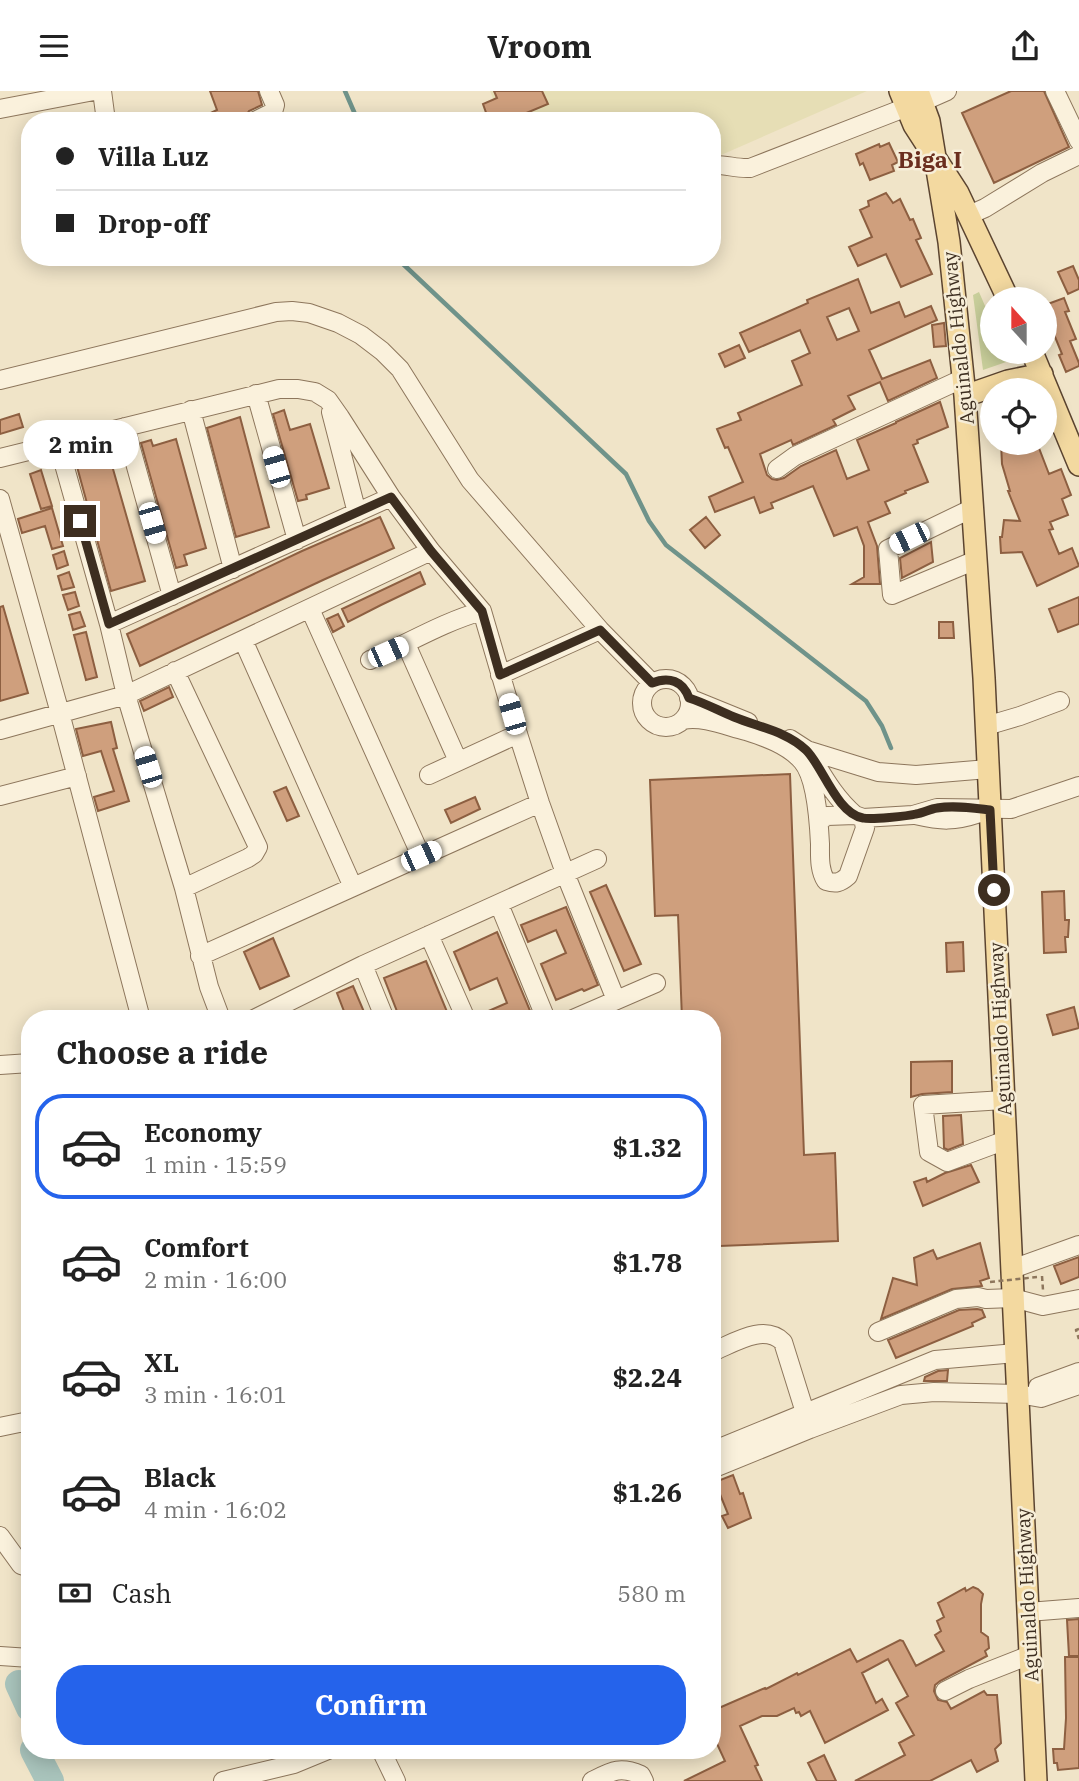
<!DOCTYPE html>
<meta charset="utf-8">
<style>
:root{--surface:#fff;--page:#f2f2f2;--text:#222;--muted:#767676;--line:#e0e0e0;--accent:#2563eb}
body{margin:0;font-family:"IBM Plex Serif",serif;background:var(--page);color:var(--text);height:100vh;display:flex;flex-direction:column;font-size:26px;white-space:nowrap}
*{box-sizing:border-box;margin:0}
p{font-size:23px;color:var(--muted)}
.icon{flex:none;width:38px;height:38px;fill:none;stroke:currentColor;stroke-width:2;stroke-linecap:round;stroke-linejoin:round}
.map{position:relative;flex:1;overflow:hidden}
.details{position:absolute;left:21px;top:919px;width:700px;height:749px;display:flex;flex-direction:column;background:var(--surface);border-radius:28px;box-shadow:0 4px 18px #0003}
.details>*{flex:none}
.top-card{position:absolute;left:21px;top:21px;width:700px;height:154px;border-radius:28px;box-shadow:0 4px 18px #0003;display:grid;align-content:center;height:154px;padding:0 35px;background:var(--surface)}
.needle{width:46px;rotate:339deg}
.tools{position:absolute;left:980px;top:196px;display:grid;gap:14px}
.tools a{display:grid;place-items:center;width:77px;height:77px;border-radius:50%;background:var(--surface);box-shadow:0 4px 18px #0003;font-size:35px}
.end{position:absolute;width:32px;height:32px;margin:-16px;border:9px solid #3d2e20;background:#fff;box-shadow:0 0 0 4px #fff}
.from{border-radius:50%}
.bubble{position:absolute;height:49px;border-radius:24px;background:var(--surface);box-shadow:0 4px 18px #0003;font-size:23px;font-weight:700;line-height:49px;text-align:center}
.car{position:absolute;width:21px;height:42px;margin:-21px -10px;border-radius:9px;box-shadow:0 0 5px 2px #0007;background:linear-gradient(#fff 24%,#345 0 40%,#fff 0 76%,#345 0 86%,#fff 0)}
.top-card b{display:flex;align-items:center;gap:24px;height:66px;font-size:26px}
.top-card b+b{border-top:2px solid var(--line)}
.top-card i{width:18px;height:18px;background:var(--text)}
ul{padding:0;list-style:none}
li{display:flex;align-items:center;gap:21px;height:105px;margin:0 14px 10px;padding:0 21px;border:4px solid transparent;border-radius:28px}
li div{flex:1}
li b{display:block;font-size:26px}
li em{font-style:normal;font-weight:700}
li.active{border-color:var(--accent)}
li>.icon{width:63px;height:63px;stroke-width:1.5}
h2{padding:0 35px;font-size:32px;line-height:84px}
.pay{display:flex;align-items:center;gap:18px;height:77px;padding:0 35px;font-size:26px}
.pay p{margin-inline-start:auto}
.button{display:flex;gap:14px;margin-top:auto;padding:14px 35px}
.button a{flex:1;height:80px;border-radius:28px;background:var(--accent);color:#fff;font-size:28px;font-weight:700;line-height:80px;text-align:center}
header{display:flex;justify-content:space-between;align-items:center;height:91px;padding:0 35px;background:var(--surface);font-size:32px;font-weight:700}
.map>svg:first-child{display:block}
.farmland{fill:#e6deb5}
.green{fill:#c9cf9b}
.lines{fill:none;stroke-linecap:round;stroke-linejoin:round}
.stream{stroke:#6f938a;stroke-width:4.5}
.river{stroke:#a9c4bc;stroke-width:28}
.building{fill:#cf9f7d;stroke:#8d5f41;stroke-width:2;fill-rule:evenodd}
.minor-casing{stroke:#8d765c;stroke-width:20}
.major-casing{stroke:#5b4430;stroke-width:24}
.path{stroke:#8d765c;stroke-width:2.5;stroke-dasharray:5 3.5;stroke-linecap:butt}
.minor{stroke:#faf1dc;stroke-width:18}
.major{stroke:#f3d9a0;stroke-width:21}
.path-bridge{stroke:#8d765c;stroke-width:2.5;stroke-dasharray:5 3.5;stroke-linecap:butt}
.route{stroke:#3d2e20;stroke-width:9}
.labels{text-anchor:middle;stroke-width:5;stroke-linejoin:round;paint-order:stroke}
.street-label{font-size:19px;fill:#3d2e20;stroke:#f7eed8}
.quarter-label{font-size:23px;font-weight:bold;fill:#6b2e1e;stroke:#f7eed8}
</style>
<header><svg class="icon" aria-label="menu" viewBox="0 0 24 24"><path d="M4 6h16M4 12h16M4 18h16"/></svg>Vroom<svg class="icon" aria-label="share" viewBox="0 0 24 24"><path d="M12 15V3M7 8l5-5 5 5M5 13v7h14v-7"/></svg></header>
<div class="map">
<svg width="1079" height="1690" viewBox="0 0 1079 1690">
<rect width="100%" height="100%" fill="#f0e4c8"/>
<path class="farmland" d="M490 0H867L712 68V30H502Z"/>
<path class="green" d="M979 201 992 231V261H1005L1009 270 983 279 973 204Z"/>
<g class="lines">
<path class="stream" d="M345 0 358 30
M398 166 403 173 626 383 649 430 666 454 866 610 882 635 891 657"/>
<path class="river" d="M19 1593 30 1617
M34 1659 50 1690"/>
</g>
<path class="building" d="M210 0H258L262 14 249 20 244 28 240 30H194L217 19Z
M494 0H542L548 13 507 30H489L483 13 497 7Z
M1011 0H1044L1069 56 994 92 962 22Z
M889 52 898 71 892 74 894 80 870 89 863 72 860 74 856 63 879 53 880 56Z
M886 102 893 112 900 108 910 129 913 128 921 147 916 149 932 183 901 196 886 163 858 175 849 156 872 146 860 119 869 115 868 110Z
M1073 175 1079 189V198L1068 203 1058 181Z
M858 188 871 222 899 211 905 226 931 215 937 229 869 259 882 288 930 269 937 287 888 310 880 291 848 305 855 318 833 329 836 334 793 354 791 349 760 363 767 384 772 388 777 389 784 387 801 375 836 359 847 388 869 379 857 349 896 332V331L940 311 948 336 917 349 918 352 913 354 928 391 905 400 906 402 885 411 890 422 868 431 877 455 880 493H852L864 486V455L857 436 834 445 813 395 771 412 773 417 760 422 754 406 715 421 709 406 743 391 728 356 725 357 717 338 741 329 738 322 802 294 792 270 810 262 800 239 749 261 740 242 808 212 807 209ZM849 217 859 240 837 249 827 226Z
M1064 207 1069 220 1065 221 1076 248 1070 250 1079 272V275L1066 281 1059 264 1062 263 1051 236 1045 239V214Z
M944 232 946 255 934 256 932 234Z
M739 254 745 267 725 276 719 263Z
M284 319 290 339 310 333 329 397 306 404 307 408 298 410 273 323Z
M19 323 23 336 0 343V329Z
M240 326 269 436 236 446 207 337Z
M176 348 206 457 184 464 187 474 176 477 141 352 151 349 153 355Z
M1001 352H1037L1049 383 1061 378 1071 404 1062 408 1068 424 1050 431 1053 438 1049 439 1059 463 1072 457 1079 475 1037 495 1022 461 1001 462 1000 446H1002L1004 429 1020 430 1008 400H1010L1002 373Z
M109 364 145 490 111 500 76 372 85 370V371Z
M41 379 52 415 41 418 30 383Z
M52 417 63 455 52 458 45 435 22 442 18 428Z
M380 426 394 457 323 489 140 575 127 543 302 460Z
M706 426 720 444 705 457 690 439Z
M931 451 933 471 902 487 900 467Z
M64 460 68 474 57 478 53 464Z
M69 481 74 496 62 499 58 485Z
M420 481 425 493 381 514 348 531 342 518Z
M75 501 79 515 68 519 63 504Z
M1079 506V533L1058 541 1049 518Z
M3 515 28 602 0 610V516Z
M80 521 85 535 73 539 69 524Z
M338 523 344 535 333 541 327 528Z
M939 531H953L954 547H939Z
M86 541 97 586 86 589 74 544Z
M169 596 173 606 144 620 140 610Z
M111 631 117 657 113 658 129 710 98 720 94 706 114 700 101 660 83 665 76 638Z
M790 683 804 1064 835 1062 838 1150 720 1155 716 1067H712V928H682L678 824 655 825 650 689Z
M286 696 299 725 287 730 274 701Z
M475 706 480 718 451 732 445 719Z
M606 794 641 873 624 880 590 801Z
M1064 800 1065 829H1069L1068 846H1065L1066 861 1044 862 1042 801Z
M566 816 598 894 584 900 582 898 556 909 541 873 566 862 556 839 528 851 521 834Z
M497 841 531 922 519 928H477V925L507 912 497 887 470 899 454 861Z
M273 847 289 885 260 898 244 861Z
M963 851 964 880 947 881 946 852Z
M426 870 450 928H400L384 887Z
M353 895 367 928H347L337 902Z
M1074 916 1079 937 1053 944 1047 924Z
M952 970V1001L922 1003 911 1006V971Z
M961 1024 963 1053 948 1059 944 1057 943 1025Z
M971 1074 979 1091 923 1115 914 1091 926 1087 927 1091 945 1082Z
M980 1152 989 1187 980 1190 982 1195 952 1198 881 1228 893 1187 917 1194 914 1167 933 1159 937 1168Z
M1079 1166V1186L1061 1193 1054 1175Z
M977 1218 982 1219 985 1226 972 1232 973 1235 896 1267 888 1249 959 1219Z
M948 1279 947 1290H924L925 1286 938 1280Z
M733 1384 740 1403 743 1402 751 1427 728 1437 722 1425 728 1423 715 1391Z
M973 1496 978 1498 983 1503 981 1513V1541L988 1546 989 1557 985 1560 987 1565 940 1590 935 1594 934 1600 938 1609 947 1611 951 1618 984 1600 987 1604H997L1001 1652 995 1658 998 1670 977 1681 971 1669 930 1690H855L905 1664 899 1652 914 1644 896 1612 908 1605 888 1568 862 1582 876 1612 882 1608 888 1619 825 1652 810 1620 801 1625 799 1621 796 1622 794 1617 777 1625H762L740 1635 758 1674 755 1675 762 1690H684L725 1670 712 1642V1620L765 1597 766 1598 797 1582 798 1584 850 1558 857 1571 900 1549 903 1550 916 1575 944 1560 935 1544 941 1540 937 1530 944 1526 938 1512 965 1497 966 1500Z
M1079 1528V1565H1069L1067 1529Z
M1065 1566H1079V1677L1058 1679 1057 1672H1054L1053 1658H1064L1066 1627Z
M824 1664 836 1690H817L808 1672Z"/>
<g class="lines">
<g class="minor-casing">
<path id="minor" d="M102 0 106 30
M1055 0 1079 50
M922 11 947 0
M0 18 94 0
M255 30 273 21 275 14 269 0
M712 74C726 73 736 78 750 77L907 16
M969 124 985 117 1042 82 1079 64
M0 289 276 221 292 220 309 222 338 232 361 244 382 260 400 278 470 389 600 539 652 592
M256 303 297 449
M191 319 233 478
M331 321 357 422
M125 336 172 505
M58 352 109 533 126 604 184 797 209 896 221 928
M0 367 279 298H298L315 301 328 309 340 326 391 406 431 460 482 520 518 643 540 712 565 782 616 909
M777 378 795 365 964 287
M0 408 60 622 141 928
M973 417 888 458 892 504 976 469
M310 518 421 765
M109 533 391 406
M243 549 353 796
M406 553 458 670
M370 569C407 553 443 531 482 520
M175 580 258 756 254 763 248 767 184 797
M500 584 600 539
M642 612a24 24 0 1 1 48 0a24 24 0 1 1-48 0Z
M689 607 748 631
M683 629C703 625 726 635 746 640 765 646 788 654 802 670 816 686 819 732 820 753 820 765 819 779 826 790 836 793 840 792 848 785L865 737 863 727
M986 635 1020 625 1060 610
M0 639 126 604 431 460
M790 648 807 659 878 681 916 684 988 678
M809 662C823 685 835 707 855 724
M429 684 518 643
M0 705 77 685
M915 724C942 730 953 731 980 722
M819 730 827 725 855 724 863 727 913 724 937 717 1011 718 1079 695
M499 813 546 928
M429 844 466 928
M200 865 540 712
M363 874 385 928
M254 928 363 874 597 768
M573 928 656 892
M0 974 30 972
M1004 1009 923 1014 929 1061 947 1071 1006 1049
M1012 1178 1079 1154
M878 1241 956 1208 978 1206 986 1208 1013 1207 1043 1215 1079 1208
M712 1261C734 1252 764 1232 783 1251L808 1331
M1038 1296 1079 1281
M0 1336 24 1331 30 1334
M712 1360 935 1269 1016 1262
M712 1378 810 1338 901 1304 934 1301 1018 1303 1041 1307 1079 1294
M0 1445 21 1474 30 1477
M1028 1521 1079 1517
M0 1565 30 1567
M945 1600 969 1588 1030 1564
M381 1659 396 1690
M223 1690 294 1673 328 1659
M592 1690C612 1680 620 1675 641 1684L644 1690"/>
</g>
<g class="major-casing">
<path id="major" d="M900 0 914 34 958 102 1008 208
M918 0 929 30 949 151 965 305 984 587 1036 1690
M1032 261 1079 374
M965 305 1008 290 1042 283"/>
</g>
<path class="path" d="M1042 1185 1043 1199
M1079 1238 1076 1239 1079 1248"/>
<use href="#minor" class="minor"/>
<use href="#major" class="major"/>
<path class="path-bridge" d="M990 1191 1037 1186"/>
</g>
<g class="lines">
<path class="route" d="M80 430 109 533 391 406 431 460 482 520 500 584 600 539 652 592C669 585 683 590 689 607 705 612 719 620 734 626 758 636 786 640 806 659 822 674 837 723 863 727 871 729 908 725 916 723 923 722 930 718 937 717 954 714 973 717 990 719L994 799"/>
</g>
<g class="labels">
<g class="street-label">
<text transform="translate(958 247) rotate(-96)" y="7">Aguinaldo Highway</text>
<text transform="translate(1000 938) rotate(-93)" y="7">Aguinaldo Highway</text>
<text transform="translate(1027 1504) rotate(-93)" y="7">Aguinaldo Highway</text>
</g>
<g class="quarter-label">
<text x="930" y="77">Biga I</text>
</g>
</g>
</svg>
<div class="tools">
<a><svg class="needle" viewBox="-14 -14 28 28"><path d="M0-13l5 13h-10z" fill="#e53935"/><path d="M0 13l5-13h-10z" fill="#767676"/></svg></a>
<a><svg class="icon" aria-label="locate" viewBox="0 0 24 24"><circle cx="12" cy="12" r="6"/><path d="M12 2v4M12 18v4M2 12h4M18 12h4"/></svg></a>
</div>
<i class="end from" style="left:994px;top:799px"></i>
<i class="end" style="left:80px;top:430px"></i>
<div class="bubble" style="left:23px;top:329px;width:116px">2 min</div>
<i class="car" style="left:276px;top:376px;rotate:344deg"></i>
<i class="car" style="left:152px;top:432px;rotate:164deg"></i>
<i class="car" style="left:909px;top:447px;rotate:244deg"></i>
<i class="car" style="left:388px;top:561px;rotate:66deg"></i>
<i class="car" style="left:512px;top:623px;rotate:344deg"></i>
<i class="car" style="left:148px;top:676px;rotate:343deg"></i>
<i class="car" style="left:421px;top:765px;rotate:66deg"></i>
<div class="top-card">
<b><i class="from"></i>Villa Luz</b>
<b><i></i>Drop-off</b>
</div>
<section class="details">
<h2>Choose a ride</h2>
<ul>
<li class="active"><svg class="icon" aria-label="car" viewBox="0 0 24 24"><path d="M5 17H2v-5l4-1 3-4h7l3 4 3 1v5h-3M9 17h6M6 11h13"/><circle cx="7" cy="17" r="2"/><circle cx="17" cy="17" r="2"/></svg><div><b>Economy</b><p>1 min · 15:59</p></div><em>$1.32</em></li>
<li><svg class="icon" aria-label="car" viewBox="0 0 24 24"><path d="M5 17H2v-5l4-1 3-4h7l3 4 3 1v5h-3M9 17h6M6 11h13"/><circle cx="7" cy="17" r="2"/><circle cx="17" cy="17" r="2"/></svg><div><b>Comfort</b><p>2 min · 16:00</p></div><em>$1.78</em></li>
<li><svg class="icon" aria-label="car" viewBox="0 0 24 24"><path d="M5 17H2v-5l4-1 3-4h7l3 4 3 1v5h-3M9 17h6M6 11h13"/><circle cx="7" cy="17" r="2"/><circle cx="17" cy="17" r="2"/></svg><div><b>XL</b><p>3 min · 16:01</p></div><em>$2.24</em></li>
<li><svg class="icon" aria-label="car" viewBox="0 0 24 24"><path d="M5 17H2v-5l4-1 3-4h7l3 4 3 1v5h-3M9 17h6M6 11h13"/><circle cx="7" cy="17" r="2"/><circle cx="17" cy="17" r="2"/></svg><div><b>Black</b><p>4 min · 16:02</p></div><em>$1.26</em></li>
</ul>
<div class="pay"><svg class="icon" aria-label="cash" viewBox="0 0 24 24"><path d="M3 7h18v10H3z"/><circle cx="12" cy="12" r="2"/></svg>Cash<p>580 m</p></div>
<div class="button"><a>Confirm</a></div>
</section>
</div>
